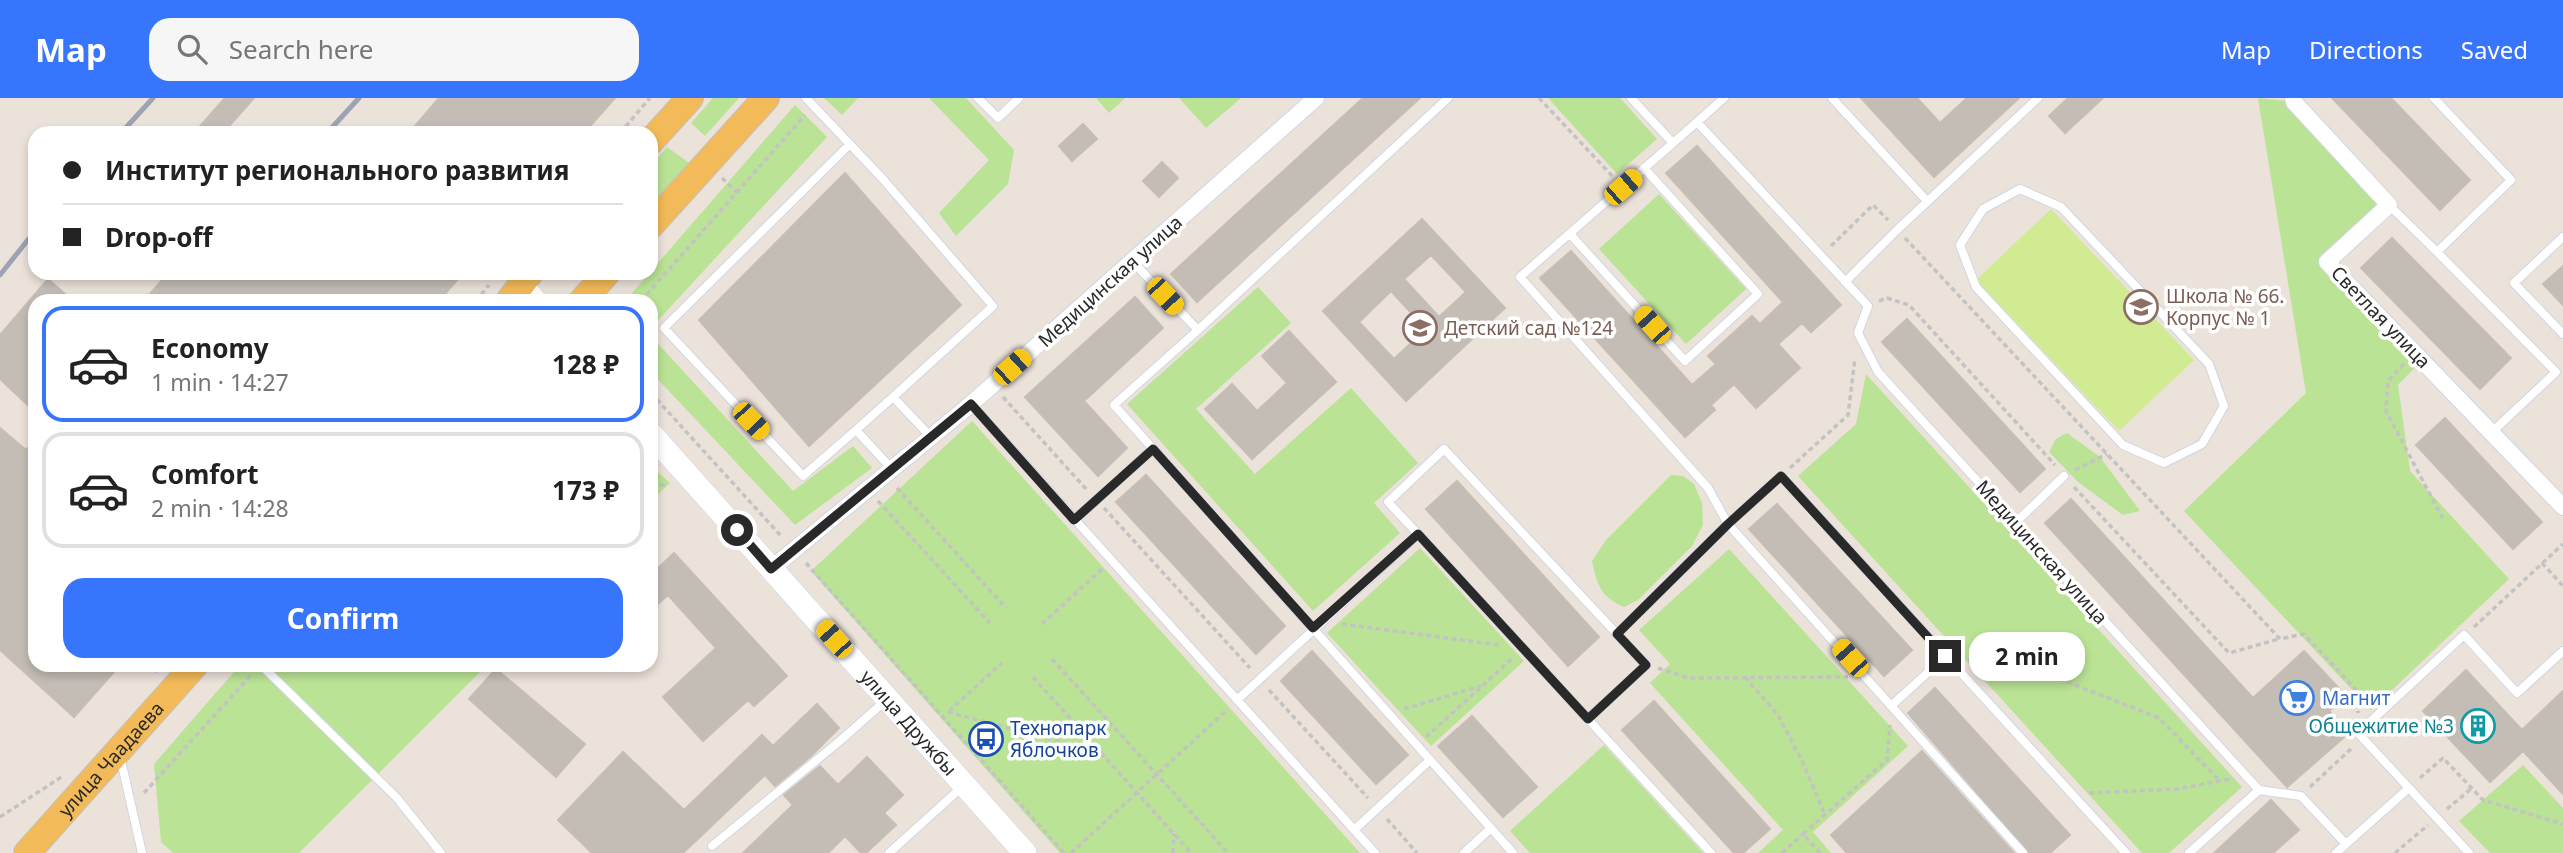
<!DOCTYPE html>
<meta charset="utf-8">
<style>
:root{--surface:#fff;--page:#f6f6f6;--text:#222;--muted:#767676;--line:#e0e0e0;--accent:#3775fc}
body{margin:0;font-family:"Noto Sans",sans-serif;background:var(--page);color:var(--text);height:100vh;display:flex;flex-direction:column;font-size:26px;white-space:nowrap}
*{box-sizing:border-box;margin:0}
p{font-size:23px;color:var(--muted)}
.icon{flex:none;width:38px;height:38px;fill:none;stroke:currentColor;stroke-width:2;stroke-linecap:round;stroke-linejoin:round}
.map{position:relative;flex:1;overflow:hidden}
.drawer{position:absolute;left:28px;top:196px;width:630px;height:378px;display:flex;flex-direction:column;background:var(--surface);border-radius:21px;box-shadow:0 4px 10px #0003}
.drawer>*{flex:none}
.guide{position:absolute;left:28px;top:28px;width:630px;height:154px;border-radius:21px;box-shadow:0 4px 10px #0003;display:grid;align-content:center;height:154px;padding:0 35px;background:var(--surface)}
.end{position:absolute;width:32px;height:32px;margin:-16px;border:9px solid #292929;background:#fff;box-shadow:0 0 0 4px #fff}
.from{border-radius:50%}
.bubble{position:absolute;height:49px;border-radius:21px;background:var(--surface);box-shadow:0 4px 10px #0003;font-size:23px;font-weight:700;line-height:49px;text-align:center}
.car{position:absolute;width:21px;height:42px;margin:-21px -10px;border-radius:9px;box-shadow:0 0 5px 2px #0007;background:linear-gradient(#f5c518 24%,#345 0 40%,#f5c518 0 76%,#345 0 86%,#f5c518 0)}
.guide b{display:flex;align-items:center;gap:24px;height:66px;font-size:26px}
.guide b+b{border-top:2px solid var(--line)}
.guide i{width:18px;height:18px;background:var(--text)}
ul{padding:12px 0 0;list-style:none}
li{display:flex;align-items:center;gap:21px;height:116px;margin:0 14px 10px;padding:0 21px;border:4px solid var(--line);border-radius:21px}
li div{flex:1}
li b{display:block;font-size:26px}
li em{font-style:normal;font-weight:700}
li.active{border-color:var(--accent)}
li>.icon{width:63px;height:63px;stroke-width:1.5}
.cta{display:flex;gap:14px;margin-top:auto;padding:14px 35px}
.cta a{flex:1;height:80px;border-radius:21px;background:var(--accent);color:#fff;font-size:28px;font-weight:700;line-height:80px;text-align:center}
header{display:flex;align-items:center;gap:42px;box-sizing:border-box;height:98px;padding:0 35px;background:var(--accent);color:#fff}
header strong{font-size:33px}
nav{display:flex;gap:38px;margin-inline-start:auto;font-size:24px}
.search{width:490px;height:63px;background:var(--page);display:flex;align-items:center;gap:18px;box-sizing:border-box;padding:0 24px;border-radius:21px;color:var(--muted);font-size:26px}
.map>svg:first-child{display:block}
.green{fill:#bae395}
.pitch{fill:#d0eb91}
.building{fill:#c4bdb6;stroke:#c6bdb4;stroke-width:2;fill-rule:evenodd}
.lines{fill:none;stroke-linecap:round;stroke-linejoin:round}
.service-casing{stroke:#cfd5e2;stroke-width:10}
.minor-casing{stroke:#cfd5e2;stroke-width:18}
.secondary-casing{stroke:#cfd5e2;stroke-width:24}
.primary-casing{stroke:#c3c3c3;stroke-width:28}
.path{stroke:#c3c3c3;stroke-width:3.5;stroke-dasharray:5 3.5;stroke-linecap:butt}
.service{stroke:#fff;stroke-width:8}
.minor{stroke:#fff;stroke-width:16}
.secondary{stroke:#fff;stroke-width:23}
.primary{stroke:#f2ba58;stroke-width:26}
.rail{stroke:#9da3b3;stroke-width:5}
.route{stroke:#292929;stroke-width:9}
.labels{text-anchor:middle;stroke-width:7;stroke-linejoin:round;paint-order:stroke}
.street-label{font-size:19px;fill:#292929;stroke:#fff}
.education-label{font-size:19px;fill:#785e54;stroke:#fff;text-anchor:start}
.shop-label{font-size:19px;fill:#366cbe;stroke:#fff;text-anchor:start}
.culture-label{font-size:19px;fill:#0d838f;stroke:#fff;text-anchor:end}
.transit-label{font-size:19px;fill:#164399;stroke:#fff;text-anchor:start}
</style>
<header>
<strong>Map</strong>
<div class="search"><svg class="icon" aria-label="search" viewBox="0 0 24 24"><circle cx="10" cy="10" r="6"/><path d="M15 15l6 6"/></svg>Search here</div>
<nav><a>Map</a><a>Directions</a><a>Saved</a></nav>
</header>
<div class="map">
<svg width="2563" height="755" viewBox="0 0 2563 755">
<rect width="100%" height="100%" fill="#ebe2da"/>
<path class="green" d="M713 0H739L705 38 691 25Z
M824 0H858L842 17Z
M929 0H966L1014 52 1008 86 956 138 939 115 989 62Z
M1096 0H1125L1109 15Z
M1179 0H1241L1206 30Z
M1548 0H1620L1657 41 1617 76Z
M2258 0 2294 4 2389 107 2327 164 2422 262 2398 287 2410 373 2509 481 2371 612 2184 413 2306 295Z
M795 7 827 39 651 230V203H625Z
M667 49 689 65 651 107V68Z
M1659 96 1746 191 1686 246 1599 151Z
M1258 189 1291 225 1196 311 1255 376 1351 290 1418 365 1374 405 1400 435 1313 513 1127 306Z
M651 238 793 393 853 348 872 370 795 427 651 274Z
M1866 276 2242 689 2169 755H2142L1798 378 1856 326Z
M972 323 1360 755H1060L811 473Z
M2067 335 2100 359 2140 413 2123 417 2078 384 2049 354 2056 341Z
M651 368 670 385 651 403Z
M1671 377 1683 378 1694 386 1702 405 1703 427 1692 448 1638 502 1624 509C1601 499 1597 487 1592 463L1606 442Z
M1420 450 1524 563 1431 648 1327 535Z
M1729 451 1908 648 1813 734 1831 755H1758L1783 732 1650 585 1670 566 1639 532Z
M240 567H487L299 755H173L161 744 154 666Z
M1604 647 1703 755H1530L1510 733Z
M2523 667 2563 710V755H2490L2459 723Z"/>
<path class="pitch" d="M2051 111 2194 262 2119 333 1976 182Z"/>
<path class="building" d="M225 0H254L223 35H194Z
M439 0H615L584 35H409Z
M1363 0H1420L1197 204 1171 176Z
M1861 0H1917L1940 25 1967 0H2019L1934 79Z
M2068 0H2103L2065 35 2049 18Z
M2332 0H2391L2470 82 2440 112Z
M1083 26 1097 41 1072 63 1059 48Z
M1697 48 1841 207 1811 234 1802 225 1778 246 1800 270 1756 310 1734 286 1711 307 1715 312 1685 339 1540 180 1571 153 1692 287 1716 266 1708 258 1752 218 1760 226 1783 204 1666 75Z
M1162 64 1178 80 1159 99 1143 83Z
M845 75 961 207 809 348 699 222Z
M1422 121 1505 210 1406 303 1323 213ZM1431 157 1466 194 1439 219 1404 181ZM1391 193 1426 231 1394 261 1359 224Z
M2392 140 2511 260 2480 291 2361 170Z
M2563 168V207L2543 186Z
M168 175H463L439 203H144Z
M48 181 73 203H35V314L0 281V237Z
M1135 199 1163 230 1084 303 1127 350 1098 378 1025 299Z
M1907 221 2045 371 2020 394 1882 244Z
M1289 233 1336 284 1252 361 1205 311 1232 286 1257 313 1287 285 1262 258Z
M2445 320 2542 424 2513 451 2416 347Z
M0 330 26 352 35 342V567H120L74 619 0 552Z
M1146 377 1285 528 1256 556 1116 404Z
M1457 383 1599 539 1568 568 1426 411Z
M2071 401 2253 600 2304 553 2346 598 2329 613 2349 635 2287 689 2045 425Z
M1777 406 1912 552 1884 578 1749 431Z
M674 455 787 578 754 608 748 602 703 643 663 599 716 550 668 497 651 512V477Z
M1312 553 1408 657 1376 686 1281 583Z
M496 571 585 646 556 679 469 601Z
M2466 572 2522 632 2563 593V696L2523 653 2490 684 2423 613Z
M1935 590 2070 737 2050 755H2029L1908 615Z
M1654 603 1770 731 1743 755H1734L1622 632Z
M817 606 839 630 811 658 775 688 765 677 683 755H592L558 722 623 654 684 712 762 637 773 648Z
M1472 618 1537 689 1503 719 1438 648Z
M1922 653 2014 755H1847L1831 737Z
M867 659 903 697 884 715 896 727 866 755H861L845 738 828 755H743L793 707 784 697 820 668 838 687Z
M2271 702 2299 732 2273 755H2214Z"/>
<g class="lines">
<g class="service-casing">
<path id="service" d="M806 0 882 80 993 208 893 299 931 339
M978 0 998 20 1019 0
M1631 0 1673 45
M1724 0 1697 24 1868 208 1858 235 1878 274 2259 692 2301 698 2346 746 2409 690 2469 755
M1832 0 1927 103
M2434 0 2511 82 2437 154 2556 274 2492 334
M1697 24 1520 179 1708 390 1728 426 2023 755
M850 46 664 230 803 378 856 332
M2020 91 2061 109 2209 266 2224 308 2202 346 2164 365 2123 347 1976 189 1960 147 1983 111Z
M2389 107 2437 154
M1570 136 1685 263 1758 196 1644 70
M2563 139 2514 185 2563 236
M1132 163 1198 232 1448 0
M1845 184 1897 132 2038 0
M1198 232 1114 307 1513 755
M971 306 1375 755
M892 371 856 332 893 299
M1074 422 1153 351
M2015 425 2064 378
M1418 436 1388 404 1444 351 1646 567 1588 621
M1617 536 1728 426 1781 378 2126 755
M261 567 397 700 441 755
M1237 602 1418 436 1711 755
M1892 607 1946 558
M120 658 142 755
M2409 690 2358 635 2464 537 2517 595 2563 553
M1354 732 1430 662
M712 748 841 642 885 603
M889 755 962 689
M1464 755 1491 730
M2189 755 2259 692
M2336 755 2346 746"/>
</g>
<g class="minor-casing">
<path id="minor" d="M2293 0 2294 4 2389 107 2327 164 2563 409
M771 471 971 306 1316 0"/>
</g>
<g class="secondary-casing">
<g id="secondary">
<path d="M521 186 535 203"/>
<path id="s1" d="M651 336 1025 755"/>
</g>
</g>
<g class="primary-casing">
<g id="primary">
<path d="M651 43 690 0"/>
<path d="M651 127 766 0"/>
<path d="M509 203 530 175"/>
<path d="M582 203 607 175"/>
<path id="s2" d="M27 755 195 567"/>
</g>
</g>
<path class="path" d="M1539 0 1614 80
M620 35 650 0
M722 80 737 94
M1905 140 2280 541 2304 536 2358 594V615
M1831 148 1873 107 1888 122
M476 203 489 187
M641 203 805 17
M1879 203 1887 200 1909 207 2055 367
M2404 266 2388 283 2386 313 2443 421
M651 295 782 439
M1003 299 1087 392
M1790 370 1848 317 1855 260
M2075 372 2107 356
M651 387H666
M2074 389 2229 555 2279 541
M897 390 1006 510
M878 403 990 525
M1104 410 1250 570
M806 465 1064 755
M2542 465 2563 488
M1042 526 1102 471
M1342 526 1500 547
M2474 529 2563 446
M1052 561 1228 755
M1968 562 2037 572 2159 620 2220 683
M1658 570 1688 580 1848 579
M155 574 161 567
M1033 579 1191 755
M1745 579 1778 617 1803 665 1825 717
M1269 592 1368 700
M1404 611 1481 588
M949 613 1002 565
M948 614 1098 654
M1426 639 1514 559
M2420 680 2443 660 2483 702 2563 726
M2310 689 2353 649
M144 695 252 576
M2089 695 2177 691 2230 681
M2447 711 2472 690
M0 719 63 678
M1387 721 1417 755
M1071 755 1227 612
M1173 755 1174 736
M1782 755 1803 736
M1820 755 1803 736 1887 662 1890 627
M2395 755 2428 727"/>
<use href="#service" class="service"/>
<use href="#minor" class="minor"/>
<use href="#secondary" class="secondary"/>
<use href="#primary" class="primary"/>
<path class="rail" d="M121 35 153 0
M327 35 359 0
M0 177 35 133"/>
</g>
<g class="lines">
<path class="route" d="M737 432 771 471 971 306 1074 422 1153 351 1313 530 1418 436 1588 621 1646 567 1617 536 1728 426 1781 378 1945 558"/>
</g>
<defs>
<g id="school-ring" transform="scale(1.75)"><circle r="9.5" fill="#fff" stroke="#8d6e63" stroke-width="1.5"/><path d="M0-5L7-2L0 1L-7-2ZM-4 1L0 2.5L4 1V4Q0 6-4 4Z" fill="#8d6e63"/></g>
<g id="supermarket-ring" transform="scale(1.75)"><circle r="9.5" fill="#fff" stroke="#3f7fe0" stroke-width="1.5"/><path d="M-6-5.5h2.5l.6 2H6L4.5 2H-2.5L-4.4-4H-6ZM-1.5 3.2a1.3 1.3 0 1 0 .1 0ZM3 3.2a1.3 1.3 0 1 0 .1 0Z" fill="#3f7fe0"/></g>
<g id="building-ring" transform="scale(1.75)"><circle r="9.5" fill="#fff" stroke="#0f9aa8" stroke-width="1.5"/><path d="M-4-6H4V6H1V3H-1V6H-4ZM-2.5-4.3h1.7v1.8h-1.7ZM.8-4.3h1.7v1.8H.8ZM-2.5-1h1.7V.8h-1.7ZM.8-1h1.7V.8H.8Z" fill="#0f9aa8"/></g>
<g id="bus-ring" transform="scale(1.75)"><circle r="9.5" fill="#fff" stroke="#1a4fb4" stroke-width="1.5"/><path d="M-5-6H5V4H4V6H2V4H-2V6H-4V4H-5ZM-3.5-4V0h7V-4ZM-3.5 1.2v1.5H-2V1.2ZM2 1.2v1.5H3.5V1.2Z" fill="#1a4fb4"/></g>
</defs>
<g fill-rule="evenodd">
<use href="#school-ring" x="2141" y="209"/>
<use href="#school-ring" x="1420" y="230"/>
<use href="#supermarket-ring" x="2297" y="600"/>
<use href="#building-ring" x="2478" y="628"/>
<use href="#bus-ring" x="986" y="641"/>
</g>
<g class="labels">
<g class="street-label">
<text transform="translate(1110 183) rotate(-42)" y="7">Медицинская улица</text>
<text transform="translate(2381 219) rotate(46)" y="7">Светлая улица</text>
<text transform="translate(2042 454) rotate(48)" y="7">Медицинская улица</text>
<text dy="7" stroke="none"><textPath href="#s1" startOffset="387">улица Дружбы</textPath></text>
<text dy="7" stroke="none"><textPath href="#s2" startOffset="126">улица Чаадаева</textPath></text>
</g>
<g class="education-label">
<text x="2166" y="205">Школа № 66.<tspan x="2166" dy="22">Корпус № 1</tspan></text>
<text x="1444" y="237">Детский сад №124</text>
</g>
<g class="shop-label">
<text x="2322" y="607">Магнит</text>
</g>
<g class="culture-label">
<text x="2454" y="635">Общежитие №3</text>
</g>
<g class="transit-label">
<text x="1010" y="637">Технопарк<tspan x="1010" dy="22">Яблочков</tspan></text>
</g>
</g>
</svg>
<i class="end from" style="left:737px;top:432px"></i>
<i class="end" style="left:1945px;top:558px"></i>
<div class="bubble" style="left:1969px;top:534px;width:116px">2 min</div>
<i class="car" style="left:1623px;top:89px;rotate:49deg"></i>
<i class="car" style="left:1165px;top:198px;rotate:137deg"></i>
<i class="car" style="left:1652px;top:227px;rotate:318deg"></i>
<i class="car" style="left:1012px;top:269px;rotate:48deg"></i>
<i class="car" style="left:751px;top:323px;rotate:137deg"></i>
<i class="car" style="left:834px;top:541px;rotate:318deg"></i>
<i class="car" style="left:1850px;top:560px;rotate:318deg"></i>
<div class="guide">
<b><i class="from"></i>Институт регионального развития</b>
<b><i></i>Drop-off</b>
</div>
<section class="drawer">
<ul>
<li class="active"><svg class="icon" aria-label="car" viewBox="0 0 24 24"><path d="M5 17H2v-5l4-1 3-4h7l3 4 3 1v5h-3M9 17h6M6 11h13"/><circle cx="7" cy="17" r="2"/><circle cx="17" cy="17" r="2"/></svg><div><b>Economy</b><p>1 min · 14:27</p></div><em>128 ₽</em></li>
<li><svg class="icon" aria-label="car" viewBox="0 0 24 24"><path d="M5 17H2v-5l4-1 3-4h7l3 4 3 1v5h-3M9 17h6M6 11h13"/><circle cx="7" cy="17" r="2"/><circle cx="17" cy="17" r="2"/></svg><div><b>Comfort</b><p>2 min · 14:28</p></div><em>173 ₽</em></li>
</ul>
<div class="cta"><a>Confirm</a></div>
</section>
</div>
